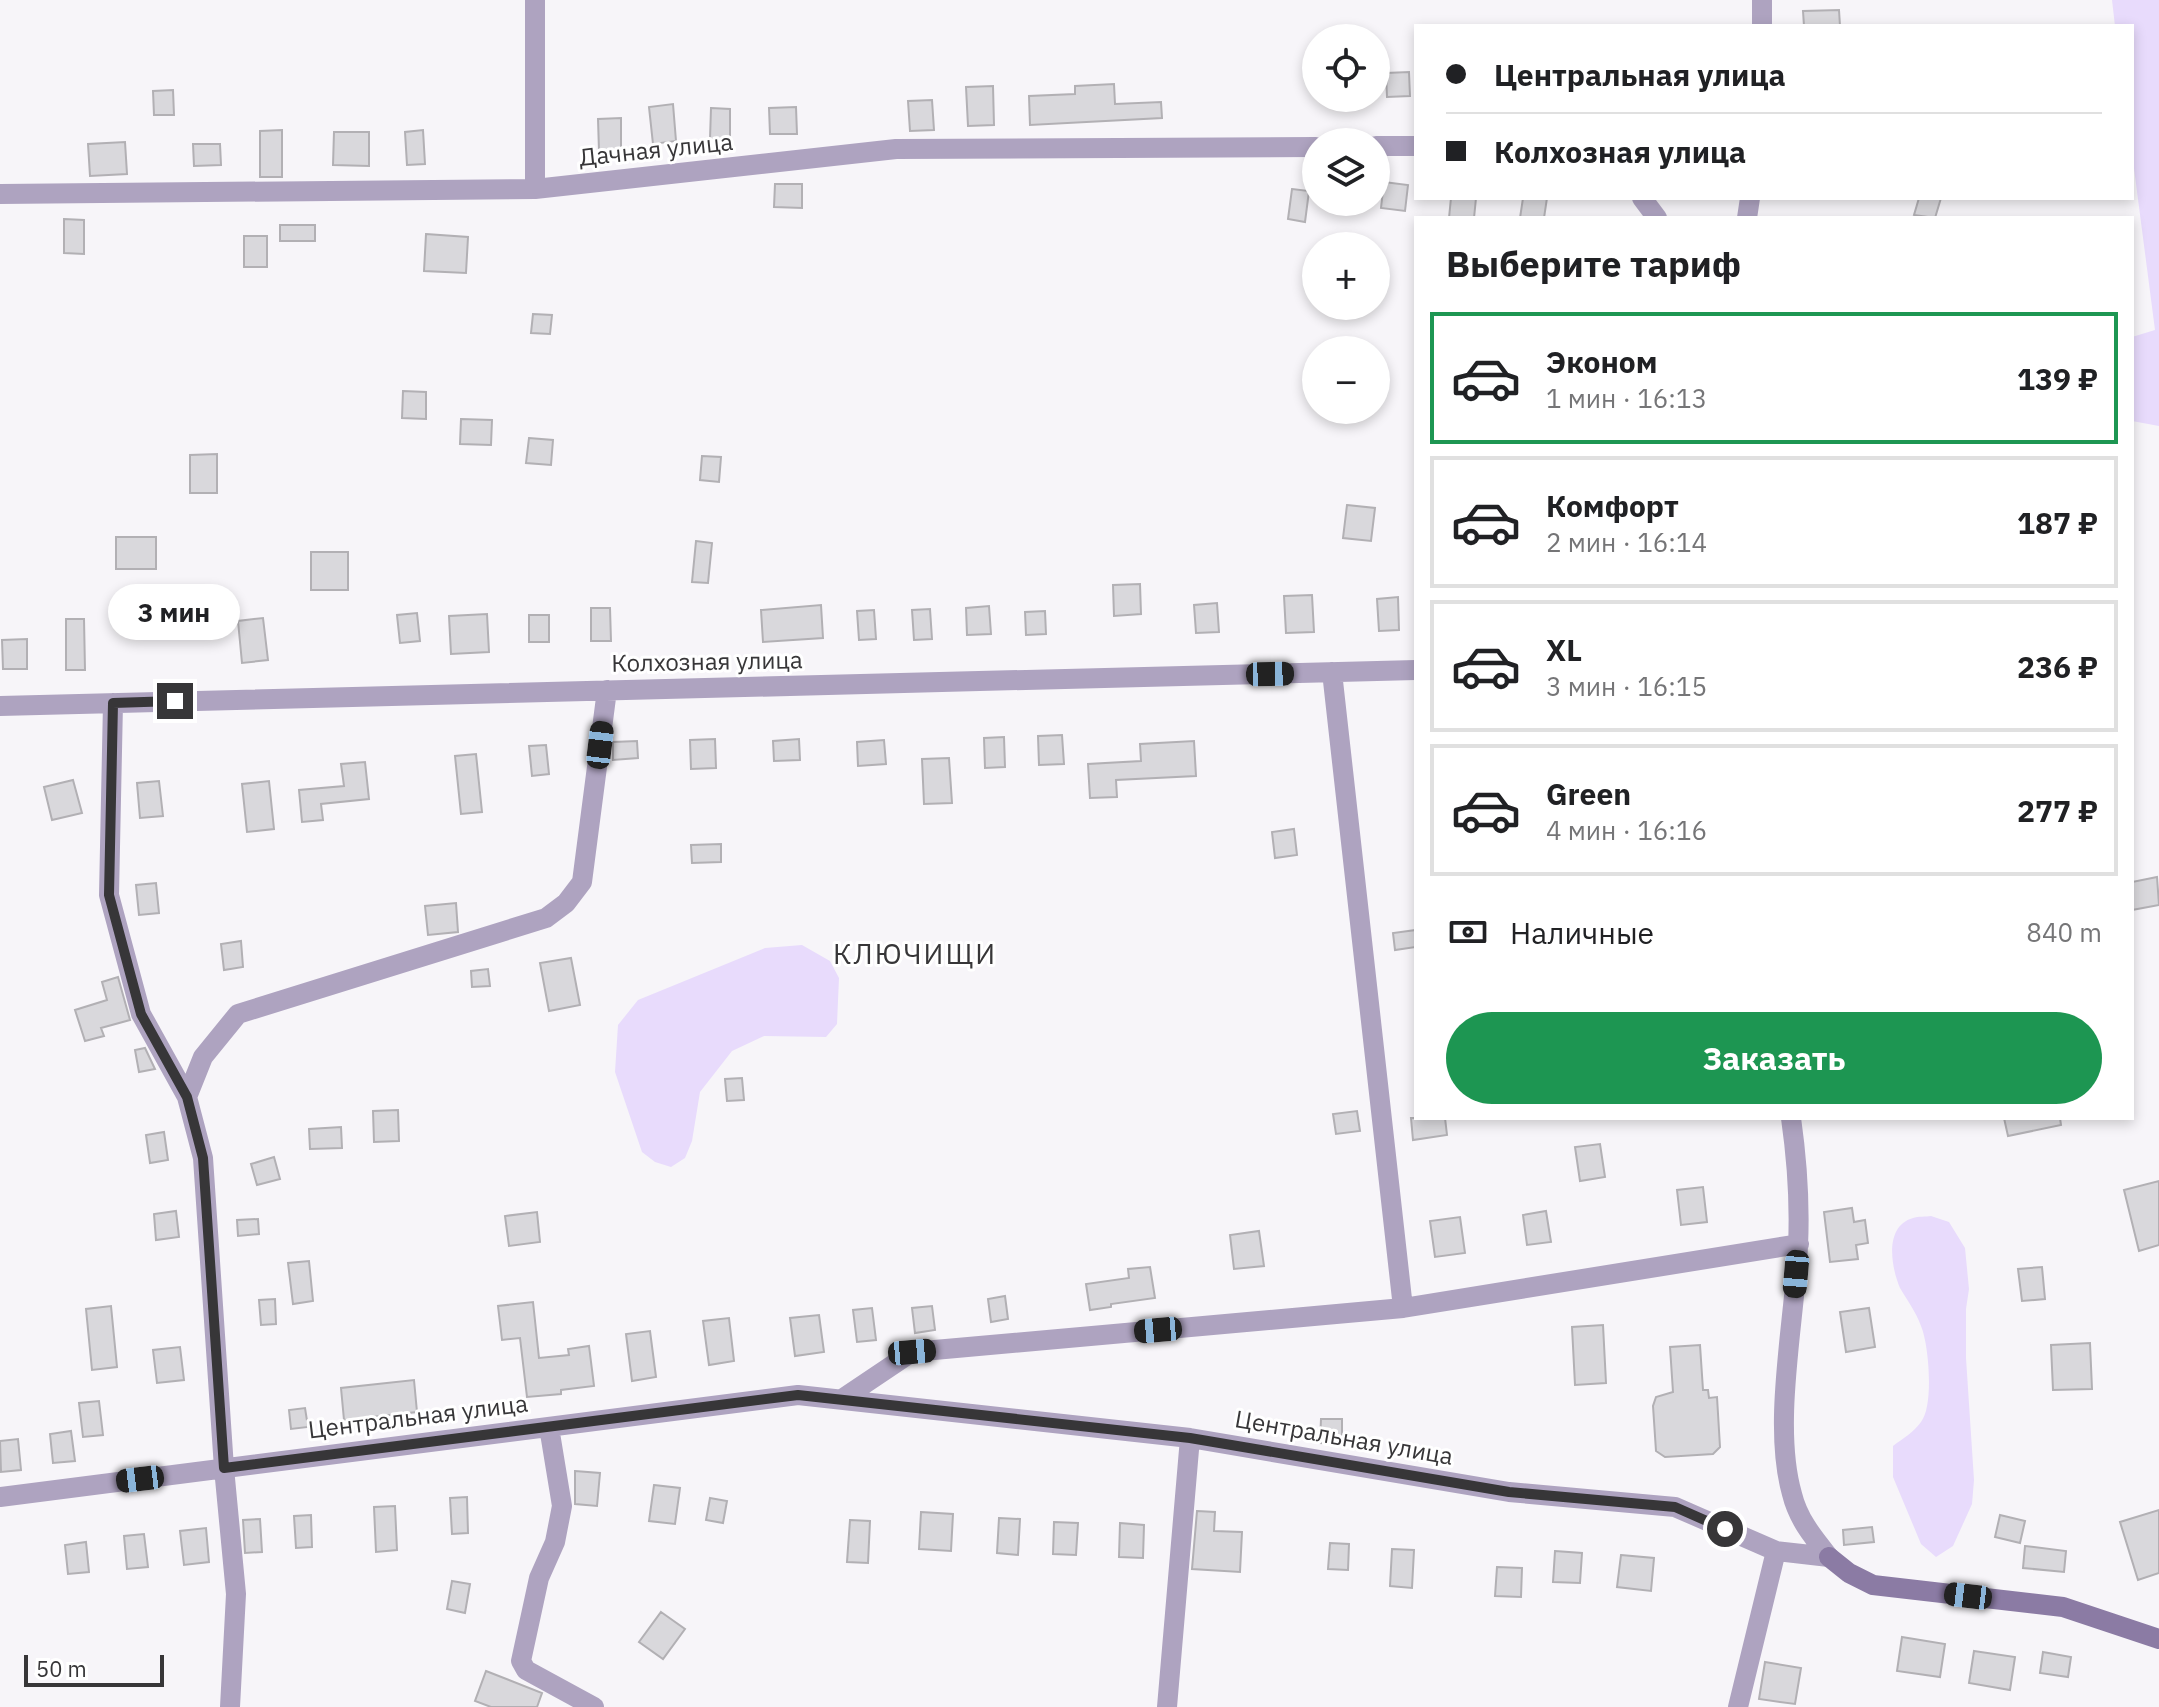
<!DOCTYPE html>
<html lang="ru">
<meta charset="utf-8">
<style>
:root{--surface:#fff;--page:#f6f6f6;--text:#202124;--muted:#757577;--line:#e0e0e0;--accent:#1d9652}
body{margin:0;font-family:"IBM Plex Sans",sans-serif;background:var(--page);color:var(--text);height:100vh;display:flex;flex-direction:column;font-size:30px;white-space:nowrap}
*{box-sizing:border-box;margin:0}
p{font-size:26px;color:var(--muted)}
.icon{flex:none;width:44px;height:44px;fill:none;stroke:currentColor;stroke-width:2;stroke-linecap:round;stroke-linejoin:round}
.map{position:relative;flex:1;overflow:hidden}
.panel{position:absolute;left:1414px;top:216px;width:720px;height:904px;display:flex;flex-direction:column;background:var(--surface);border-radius:0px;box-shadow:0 4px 12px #0003}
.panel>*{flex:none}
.top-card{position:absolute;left:1414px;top:24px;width:720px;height:176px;border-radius:0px;box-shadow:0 4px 12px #0003;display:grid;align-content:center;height:176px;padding:0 32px;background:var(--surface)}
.buttons{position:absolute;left:1302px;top:24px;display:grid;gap:16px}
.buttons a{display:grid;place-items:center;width:88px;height:88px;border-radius:50%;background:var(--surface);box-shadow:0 4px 12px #0003;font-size:40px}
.scale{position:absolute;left:24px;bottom:20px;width:140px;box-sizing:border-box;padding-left:8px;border:4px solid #373638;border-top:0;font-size:22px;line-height:28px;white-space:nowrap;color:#373638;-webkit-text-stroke:6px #fff;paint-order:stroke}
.end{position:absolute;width:36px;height:36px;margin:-18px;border:10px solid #373638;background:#fff;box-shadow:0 0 0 4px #fff}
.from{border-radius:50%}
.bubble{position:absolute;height:56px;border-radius:28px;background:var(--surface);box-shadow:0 4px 12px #0003;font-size:26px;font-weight:800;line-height:56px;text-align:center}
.car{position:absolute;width:24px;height:48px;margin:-24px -12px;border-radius:10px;box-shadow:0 0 6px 2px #0007;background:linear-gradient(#222 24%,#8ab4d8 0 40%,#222 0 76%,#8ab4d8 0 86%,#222 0)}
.top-card b{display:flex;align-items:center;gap:28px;height:76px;font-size:30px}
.top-card b+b{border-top:2px solid var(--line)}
.top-card i{width:20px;height:20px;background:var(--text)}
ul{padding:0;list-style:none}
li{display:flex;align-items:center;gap:24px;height:132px;margin:0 16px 12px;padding:0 16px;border:4px solid var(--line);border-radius:0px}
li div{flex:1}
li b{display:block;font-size:30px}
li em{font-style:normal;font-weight:800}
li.on{border-color:var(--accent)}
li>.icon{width:72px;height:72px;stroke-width:1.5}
h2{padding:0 32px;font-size:36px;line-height:96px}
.pay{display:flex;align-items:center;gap:20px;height:88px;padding:0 32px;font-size:30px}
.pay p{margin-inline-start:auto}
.button{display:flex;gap:16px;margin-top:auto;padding:16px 32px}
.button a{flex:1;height:92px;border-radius:48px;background:var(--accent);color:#fff;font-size:32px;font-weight:800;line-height:92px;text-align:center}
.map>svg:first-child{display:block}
.green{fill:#e8dbfc}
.building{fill:#d9d8dc;stroke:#b2b0b4;stroke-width:2}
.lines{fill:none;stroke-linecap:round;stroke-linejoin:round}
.street{stroke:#aea3c0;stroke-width:20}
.secondary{stroke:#8b7ba4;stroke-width:20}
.route{stroke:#373638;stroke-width:10}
.labels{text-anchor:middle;stroke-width:6;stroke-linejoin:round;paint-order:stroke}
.street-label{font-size:24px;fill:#373638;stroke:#fff}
.quarter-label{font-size:28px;letter-spacing:2px;fill:#373638;stroke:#fff}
</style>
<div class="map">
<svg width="2159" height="1707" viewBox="0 0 2159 1707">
<rect width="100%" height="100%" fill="#f7f5f9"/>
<path class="green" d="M2112 0H2159V426L2132 421V337L2155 330 2132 153V26H2115Z
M802 945 830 961 839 978 837 1024 826 1037 764 1036 732 1051 700 1092 692 1141 685 1158 671 1167 655 1162 642 1152 615 1072 618 1025 638 1000 765 948Z
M1931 1216 1949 1222 1965 1248 1969 1289 1966 1309V1358L1974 1480 1972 1504 1953 1546 1936 1557 1921 1544 1893 1477V1446C1902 1439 1914 1432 1921 1422 1934 1406 1929 1345 1921 1326 1916 1312 1907 1300 1900 1288 1891 1267 1884 1226 1913 1218 1918 1216 1926 1217 1931 1216Z"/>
<path class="building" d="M1839 10 1840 26H1804L1803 11Z
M1409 72 1410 96 1387 97 1386 73Z
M1114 84 1115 104 1161 102 1162 118 1030 125 1029 96 1075 94V86Z
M993 86 994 125 968 126 966 87Z
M173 90 174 115H154L153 91Z
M932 100 934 130 910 131 908 101Z
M673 104 676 141 653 144 649 107Z
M796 107 797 134H770L769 108Z
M711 108 730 109V139H710Z
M621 118V151H599L598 119Z
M282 130V177H260V131Z
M423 130 425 164 407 165 405 132Z
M334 132H369V166L333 165Z
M125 142 127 174 90 176 88 144Z
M193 144H220L221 165 194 166Z
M1384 182 1408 185 1405 211 1381 208Z
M775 184H802V208L774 207Z
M1292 189 1309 191 1305 222 1288 219Z
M1451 198H1476L1474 218H1449Z
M1523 198H1547L1544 218H1520Z
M1919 198H1941L1935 218 1914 215Z
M64 219 84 220V254L64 253Z
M280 225H315V241H280Z
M426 234 468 237 466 273 424 271Z
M244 236H267V267H244Z
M533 314 552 315 550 334 531 333Z
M403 391 426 392V419L402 418Z
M461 419 492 420 491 445 460 444Z
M529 438 553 440 551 465 526 463Z
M217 454V493H190V455Z
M702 456 721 457 719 482 700 480Z
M1347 505 1375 508 1371 541 1343 538Z
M116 537H156V569H116Z
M696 541 712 543 708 583 692 582Z
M311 552H348V590H311Z
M1140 584 1141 614 1114 616 1113 585Z
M1312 595 1314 632 1286 633 1284 596Z
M1398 597 1399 630 1379 631 1377 599Z
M1217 603 1219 632 1196 633 1194 605Z
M821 605 823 638 763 642 761 610Z
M989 606 991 634 967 635 966 608Z
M591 608H610L611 641H591Z
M930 609 932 639 914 640 912 610Z
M874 610 876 639 859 640 857 611Z
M1045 611 1046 634 1026 635 1025 612Z
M417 613 420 641 400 643 397 615Z
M487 614 489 652 451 654 449 616Z
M529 615H549V642H529Z
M263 618 268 660 242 663 238 621Z
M66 619H84L85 670H66Z
M27 639V669H3L2 640Z
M1062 735 1064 764 1039 765 1038 736Z
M1004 737 1005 767 985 768 984 738Z
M715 739 716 768 691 769 690 740Z
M799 739 800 760 774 761 773 741Z
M884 740 886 764 858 766 857 742Z
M637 741 638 758 613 760V742Z
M1194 741 1196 776 1116 780 1117 797 1090 798 1088 764 1141 761 1140 744Z
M546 745 549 774 532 776 529 746Z
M476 754 482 812 461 814 455 756Z
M949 758 952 803 924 804 922 759Z
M365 762 369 799 321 804 323 820 302 822 299 790 344 786 341 764Z
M73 780 82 813 52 820 44 787Z
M159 781 163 816 140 818 137 783Z
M269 781 274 829 247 832 242 784Z
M1294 829 1297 855 1275 858 1272 832Z
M721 844V862L692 863 691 845Z
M2157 877 2159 905 2132 910V882Z
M156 883 159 913 139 915 136 885Z
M456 903 458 932 428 935 425 906Z
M1416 930V947L1395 950 1393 933Z
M241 941 243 967 224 970 221 944Z
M571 958 580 1005 549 1011 540 963Z
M488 969 490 986 472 987 471 971Z
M118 977 130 1020 101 1028 104 1036 85 1041 75 1010 107 1000 102 982Z
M145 1048 155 1069 139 1072 135 1050Z
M742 1078 744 1100 727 1101 725 1079Z
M398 1110 399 1141 374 1142 373 1111Z
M1357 1111 1360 1131 1336 1134 1333 1114Z
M1411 1118H1445L1447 1135 1413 1140Z
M2004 1118H2060L2061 1125 2008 1136Z
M341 1127 342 1148 310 1149 309 1129Z
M164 1132 168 1160 150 1163 146 1135Z
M1600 1144 1605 1177 1580 1181 1575 1147Z
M274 1157 280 1179 257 1185 251 1164Z
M2159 1181V1245L2139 1251 2124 1190Z
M1703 1187 1707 1222 1681 1225 1677 1190Z
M1852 1208 1854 1222 1865 1220 1868 1243 1856 1245 1858 1259 1830 1262 1824 1212Z
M176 1211 179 1237 156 1240 154 1214Z
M1546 1211 1551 1242 1527 1245 1523 1215Z
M537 1212 540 1242 509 1246 505 1216Z
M1460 1217 1465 1253 1435 1257 1430 1221Z
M258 1219 259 1234 238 1236 237 1220Z
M1259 1231 1264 1266 1234 1269 1230 1235Z
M309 1261 313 1301 293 1304 288 1263Z
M1150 1267 1155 1298 1111 1304V1307L1090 1310 1086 1284 1129 1278 1128 1269Z
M2042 1267 2045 1299 2022 1301 2018 1269Z
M1005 1296 1008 1319 991 1322 988 1299Z
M275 1299 276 1324 261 1325 259 1300Z
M533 1302 539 1358 569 1355 568 1349 589 1346 594 1386 561 1390V1394L527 1397 520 1338 502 1340 498 1306Z
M111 1306 117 1367 92 1370 86 1309Z
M932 1306 935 1330 915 1333 912 1308Z
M872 1308 876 1340 857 1342 853 1310Z
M1869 1308 1875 1347 1846 1352 1840 1312Z
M819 1315 824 1352 795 1356 790 1318Z
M729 1318 734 1361 709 1365 703 1321Z
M1603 1325 1606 1383 1575 1385 1572 1327Z
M650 1331 656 1377 632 1381 626 1334Z
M2090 1343 2092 1389 2053 1390 2051 1345Z
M1700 1345 1703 1390H1708L1709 1398 1717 1397 1720 1447 1713 1454 1665 1457 1656 1451 1653 1406 1656 1397 1673 1392 1670 1347Z
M180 1347 184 1380 157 1383 153 1350Z
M414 1380 417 1412 344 1420 341 1388Z
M99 1401 103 1435 83 1437 79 1403Z
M305 1408 308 1427 291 1429 289 1410Z
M1321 1419H1342V1444L1320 1443Z
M71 1431 75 1461 53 1463 50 1434Z
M18 1439 21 1470 1 1472 0 1441Z
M575 1471 600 1473 597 1506 575 1504Z
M654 1485 680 1488 675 1524 649 1521Z
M467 1497 468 1533 452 1534 450 1498Z
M710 1498 727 1501 723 1523 706 1520Z
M395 1506 397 1550 376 1552 374 1507Z
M2159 1510V1573L2138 1580 2120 1522Z
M1197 1511 1215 1512 1214 1531 1242 1532 1240 1572 1192 1569Z
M921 1512 953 1514 951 1551 919 1549Z
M311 1515 312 1547 296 1548 294 1516Z
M2000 1515 2025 1521 2020 1543 1995 1537Z
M999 1518 1020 1519 1018 1555 997 1553Z
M260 1519 262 1552 245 1553 243 1520Z
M850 1520 870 1521 868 1563 847 1562Z
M1054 1522 1078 1523 1076 1555 1053 1554Z
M1120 1523 1144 1525 1143 1558 1119 1557Z
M1872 1527 1874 1542 1844 1545 1843 1530Z
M206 1528 209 1562 184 1565 180 1531Z
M144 1534 148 1567 127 1569 124 1536Z
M86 1542 89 1572 68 1574 65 1545Z
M1330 1543 1349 1544 1348 1570 1328 1569Z
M2025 1546 2066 1551 2064 1572 2023 1568Z
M1392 1549 1414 1550 1412 1588 1390 1586Z
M1555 1551 1582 1553 1580 1583 1553 1582Z
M1621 1555 1654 1558 1651 1591 1617 1587Z
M1497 1567 1522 1568 1521 1597 1495 1596Z
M452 1581 470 1584 465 1613 447 1609Z
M661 1612 685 1629 663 1659 639 1642Z
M1902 1637 1945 1644 1940 1677 1897 1671Z
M1974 1651 2015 1657 2010 1690 1969 1683Z
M2043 1652 2071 1657 2068 1677 2040 1673Z
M1765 1662 1801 1668 1795 1704 1759 1699Z
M486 1671 542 1693 537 1707H491L475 1701Z"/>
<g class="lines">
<path class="street" d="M1762 0V26
M1376 146H1416
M535 189V0
M0 194 535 189 896 149 1316 147
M1642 198 1657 218
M1747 218 1750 198
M1332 672 1403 1308
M113 703 109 895 141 1014 187 1097 203 1158 224 1468 236 1594 230 1707
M0 706 1416 670
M187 1097 203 1057 238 1014 546 918 566 903 582 882 607 690
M1791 1118C1797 1160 1800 1203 1798 1246 1795 1320 1772 1424 1792 1494 1798 1519 1813 1537 1829 1557
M842 1399 912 1352 1403 1308 1799 1244
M549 1427 562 1506 555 1542 539 1578 521 1661 526 1670 594 1707
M0 1497 798 1395 1190 1438 1509 1492 1675 1507 1776 1551 1829 1557
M1167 1707 1190 1438
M1738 1707 1776 1551"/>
<path class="secondary" d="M1829 1557 1849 1573 1873 1585 2063 1607 2159 1639"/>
</g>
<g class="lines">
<path class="route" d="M175 701 113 703 109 895 141 1014 187 1097 203 1158 224 1468 798 1395 1190 1438 1509 1492 1675 1507 1725 1529"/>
</g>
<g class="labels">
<g class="street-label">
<text transform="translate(656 150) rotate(-6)" y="8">Дачная улица</text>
<text transform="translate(707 662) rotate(-1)" y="8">Колхозная улица</text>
<text transform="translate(418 1417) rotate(-7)" y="8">Центральная улица</text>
<text transform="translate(1344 1438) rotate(10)" y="8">Центральная улица</text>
</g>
<g class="quarter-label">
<text x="915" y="964">КЛЮЧИЩИ</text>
</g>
</g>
</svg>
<div class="buttons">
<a><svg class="icon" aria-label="locate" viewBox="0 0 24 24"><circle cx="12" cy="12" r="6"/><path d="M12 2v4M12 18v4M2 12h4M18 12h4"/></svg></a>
<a><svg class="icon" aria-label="layers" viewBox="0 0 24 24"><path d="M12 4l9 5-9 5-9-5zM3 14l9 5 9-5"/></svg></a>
<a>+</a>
<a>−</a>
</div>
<div class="scale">50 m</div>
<i class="end from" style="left:1725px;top:1529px"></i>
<i class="end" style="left:175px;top:701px"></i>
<div class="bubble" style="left:108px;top:584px;width:132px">3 мин</div>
<i class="car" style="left:1270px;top:674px;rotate:89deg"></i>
<i class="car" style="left:600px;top:745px;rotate:7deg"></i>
<i class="car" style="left:1796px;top:1274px;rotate:185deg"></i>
<i class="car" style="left:1158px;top:1330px;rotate:265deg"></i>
<i class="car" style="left:912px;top:1352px;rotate:85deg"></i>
<i class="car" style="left:140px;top:1479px;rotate:263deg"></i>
<i class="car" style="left:1968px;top:1596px;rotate:277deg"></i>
<div class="top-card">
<b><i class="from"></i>Центральная улица</b>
<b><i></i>Колхозная улица</b>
</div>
<section class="panel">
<h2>Выберите тариф</h2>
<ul>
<li class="on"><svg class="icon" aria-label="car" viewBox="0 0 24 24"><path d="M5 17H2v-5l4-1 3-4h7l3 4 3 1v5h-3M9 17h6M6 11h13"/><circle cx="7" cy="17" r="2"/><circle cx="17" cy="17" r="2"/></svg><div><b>Эконом</b><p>1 мин · 16:13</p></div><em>139 ₽</em></li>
<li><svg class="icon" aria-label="car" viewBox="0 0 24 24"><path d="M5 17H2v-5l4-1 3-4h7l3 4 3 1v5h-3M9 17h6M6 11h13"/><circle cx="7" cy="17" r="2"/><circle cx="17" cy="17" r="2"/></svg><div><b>Комфорт</b><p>2 мин · 16:14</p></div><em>187 ₽</em></li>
<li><svg class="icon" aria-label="car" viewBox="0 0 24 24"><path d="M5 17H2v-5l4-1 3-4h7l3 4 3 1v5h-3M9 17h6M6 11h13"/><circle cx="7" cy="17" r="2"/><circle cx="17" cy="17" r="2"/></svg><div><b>XL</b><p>3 мин · 16:15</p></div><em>236 ₽</em></li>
<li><svg class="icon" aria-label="car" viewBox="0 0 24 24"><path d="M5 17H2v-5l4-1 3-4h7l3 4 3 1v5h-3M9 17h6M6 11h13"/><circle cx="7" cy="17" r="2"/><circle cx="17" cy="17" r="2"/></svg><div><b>Green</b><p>4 мин · 16:16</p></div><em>277 ₽</em></li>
</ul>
<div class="pay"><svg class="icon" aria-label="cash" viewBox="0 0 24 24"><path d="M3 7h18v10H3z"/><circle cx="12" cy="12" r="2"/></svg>Наличные<p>840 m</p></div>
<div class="button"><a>Заказать</a></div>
</section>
</div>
